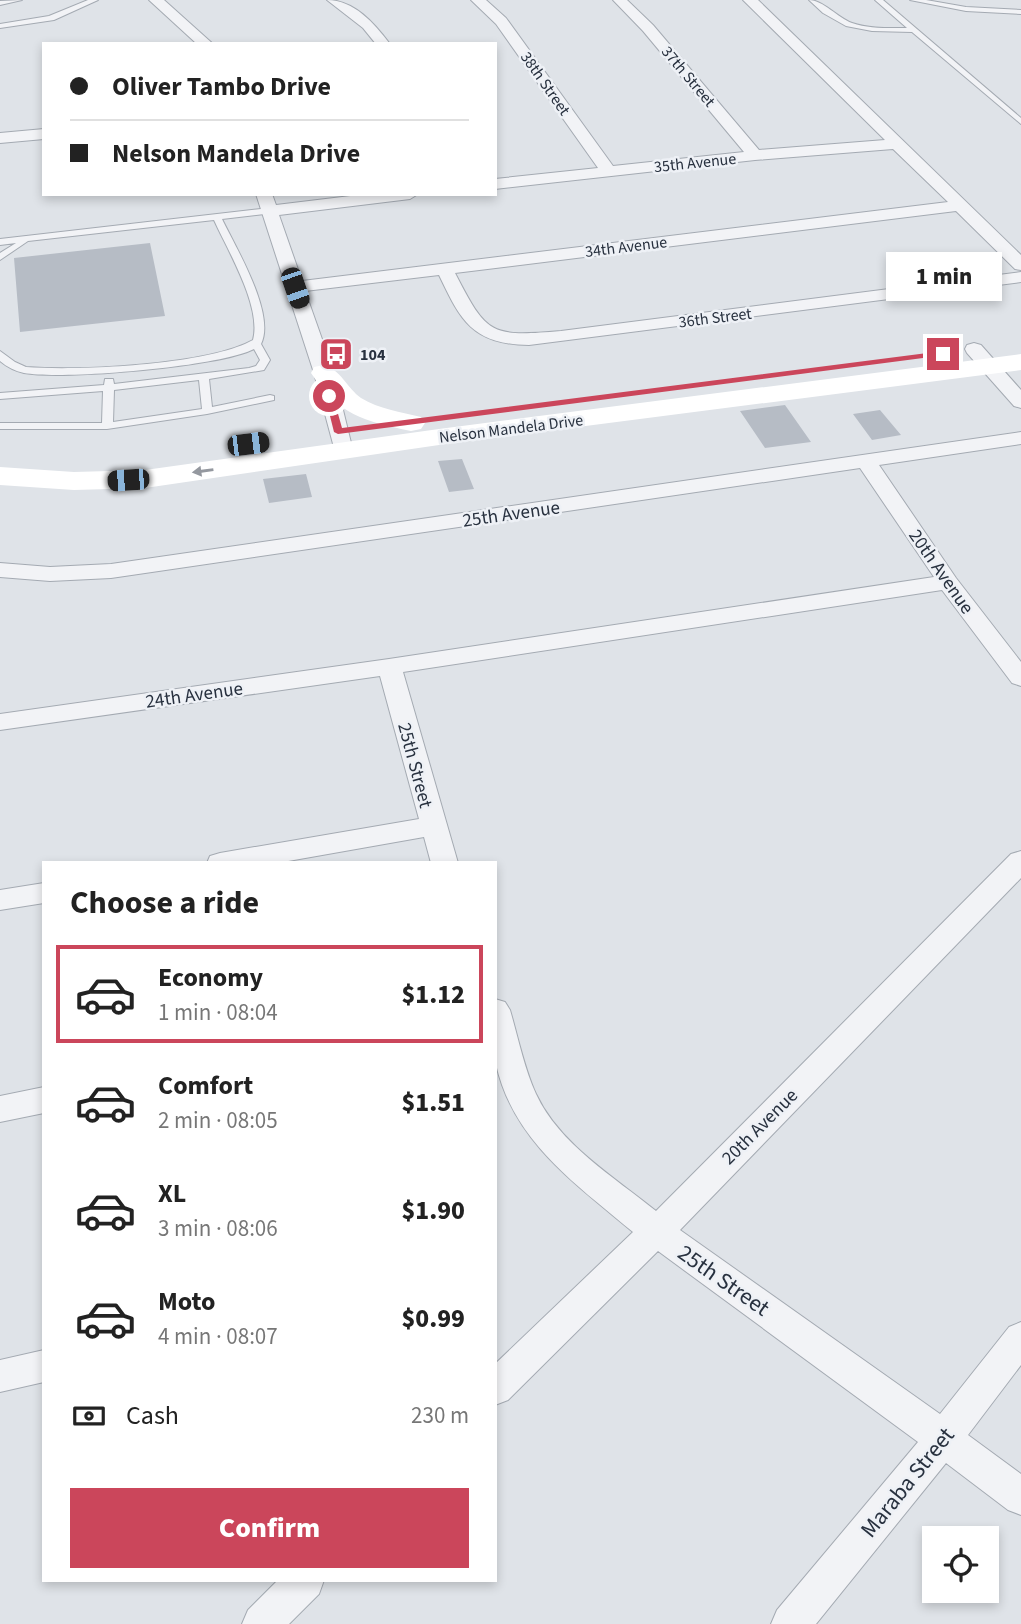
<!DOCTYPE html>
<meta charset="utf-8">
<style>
:root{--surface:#fff;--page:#f2f2f2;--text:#222;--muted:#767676;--line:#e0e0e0;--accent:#cb465b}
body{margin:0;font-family:"Source Sans 3",sans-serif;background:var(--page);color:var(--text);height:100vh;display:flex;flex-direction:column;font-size:26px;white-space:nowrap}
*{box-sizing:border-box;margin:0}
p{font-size:23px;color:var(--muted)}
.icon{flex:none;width:38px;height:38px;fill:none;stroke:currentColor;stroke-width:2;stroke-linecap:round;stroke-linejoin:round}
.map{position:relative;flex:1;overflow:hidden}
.sheet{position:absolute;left:42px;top:861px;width:455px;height:721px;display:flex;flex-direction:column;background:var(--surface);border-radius:0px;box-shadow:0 4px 10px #0003}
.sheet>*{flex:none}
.top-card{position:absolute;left:42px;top:42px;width:455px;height:154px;border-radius:0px;box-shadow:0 4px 10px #0003;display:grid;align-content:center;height:154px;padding:0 28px;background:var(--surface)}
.controls{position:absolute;left:922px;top:1526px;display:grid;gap:14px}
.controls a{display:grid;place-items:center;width:77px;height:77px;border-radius:0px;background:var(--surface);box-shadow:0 4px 10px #0003;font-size:35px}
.end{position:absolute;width:32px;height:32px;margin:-16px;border:9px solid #cb465b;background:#fff;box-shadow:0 0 0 4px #fff}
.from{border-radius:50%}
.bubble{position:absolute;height:49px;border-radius:0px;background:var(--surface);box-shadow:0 4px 10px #0003;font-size:23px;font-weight:800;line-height:49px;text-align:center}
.car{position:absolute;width:21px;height:42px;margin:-21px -10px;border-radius:9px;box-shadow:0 0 5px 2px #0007;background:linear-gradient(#222 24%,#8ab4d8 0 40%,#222 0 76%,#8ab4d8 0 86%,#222 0)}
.top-card b{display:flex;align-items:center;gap:24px;height:66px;font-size:26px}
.top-card b+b{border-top:2px solid var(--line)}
.top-card i{width:18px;height:18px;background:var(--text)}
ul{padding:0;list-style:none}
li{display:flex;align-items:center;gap:21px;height:98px;margin:0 14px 10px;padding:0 14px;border:4px solid transparent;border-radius:0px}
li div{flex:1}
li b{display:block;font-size:26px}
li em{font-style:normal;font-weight:800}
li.selected{border-color:var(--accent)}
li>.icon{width:63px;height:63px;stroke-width:1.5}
h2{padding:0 28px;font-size:32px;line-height:84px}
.pay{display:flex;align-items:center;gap:18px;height:77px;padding:0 28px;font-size:26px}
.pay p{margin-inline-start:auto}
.primary-button{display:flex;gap:14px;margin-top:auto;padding:14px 28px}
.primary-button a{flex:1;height:80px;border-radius:0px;background:var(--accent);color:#fff;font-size:28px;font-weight:800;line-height:80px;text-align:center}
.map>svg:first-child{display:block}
.building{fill:#b6bcc5}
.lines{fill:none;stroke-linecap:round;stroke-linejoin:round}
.service-casing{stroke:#a4aab2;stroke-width:2}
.minor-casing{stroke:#a4aab2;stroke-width:2}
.service{fill:#f2f3f6;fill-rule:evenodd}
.minor{fill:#f2f3f6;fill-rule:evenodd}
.secondary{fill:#fff;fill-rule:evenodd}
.oneway{fill:#94989f}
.route{fill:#cb465b}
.labels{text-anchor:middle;stroke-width:5;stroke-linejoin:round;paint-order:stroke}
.far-street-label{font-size:16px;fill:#28313f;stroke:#eef1f6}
.far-poi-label{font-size:16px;font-weight:bold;fill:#28313f;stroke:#eef1f6;text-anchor:start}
.street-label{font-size:19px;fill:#28313f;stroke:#eef1f6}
.near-street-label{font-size:23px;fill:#28313f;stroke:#eef1f6}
</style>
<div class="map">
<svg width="1021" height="1624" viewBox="0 0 1021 1624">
<rect width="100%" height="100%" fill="#dfe3e8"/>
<path class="building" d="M150 243 165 316 20 332 14 258Z
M785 405 811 442 765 448 740 411Z
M880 410 901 435 872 440 853 414Z
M462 459 474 489 449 492 438 461Z
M306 474 312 497 269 503 263 479Z"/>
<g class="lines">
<g class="service-casing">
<path id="service" d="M22 0 0 5V1Z
M88 0H98L54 20 0 28V24L49 16Z
M809 0C823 0 838 18 852 23 869 29 889 28 907 28L875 0H883L1021 118V124L912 32 872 31 846 26 823 13Z
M910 0H926L966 7 1021 10V14L966 11Z
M270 208 273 209V213L222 219C236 248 276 314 261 344L270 360 264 370 209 379 212 407 270 395 274 396V400L207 414 107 429H0V423H102L103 391 0 399V393L104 385 105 379H113L114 384 249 368 256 366 260 360 254 349C219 367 63 380 24 373 15 371 7 367 0 361V351L15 362 26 367C79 371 208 365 253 340 262 307 228 251 214 220L28 241 0 260V253L16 243 0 245V239ZM199 380 202 409 113 422 114 390Z"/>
</g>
<g class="minor-casing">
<path id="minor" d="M149 0H164L213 44H197Z
M327 0C354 0 374 23 390 44H376L363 28Z
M471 0H486L506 18 613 166 744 152 643 31 613 0H627L653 25 759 150 885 140 743 0H758L1021 255V270L1015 269 956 211 455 273C487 335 490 337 561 331L1021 272V282L529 345C472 344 461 321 439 275L305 291 334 373 353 451 350 455H336L314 373 256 194H272L276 205 367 194H418L410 199 279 215 302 281 948 202 893 149 755 160 495 189V179L598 168 496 24Z
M44 129V139L0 143V133Z
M974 343 981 345 1021 390V408L1014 406 967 353 965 349 967 345Z
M1021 432V444L879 465 956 578 1021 662V686L1012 683 942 590 403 672 458 863H431L424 837 277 863H207L210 856 220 853 419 819 380 676 0 730V714L389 659 934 577 860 468 111 578 50 581 0 577V563L50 567 111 564Z
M1021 851V878L680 1230 940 1414 1009 1327 1021 1322V1365L968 1435 1021 1474V1515L1008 1510 946 1463 816 1624H771L777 1610 918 1442 658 1251 508 1400 495 1405V1364L633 1232C576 1184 513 1141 496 1064 492 1044 495 1019 495 999L505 1002 510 1010C518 1037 524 1068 536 1094 559 1144 614 1177 656 1211L1011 854Z
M44 883V903L0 910V890Z
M44 1087V1113L0 1122V1096Z
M44 1350V1382L0 1392V1360Z
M278 1580H324L319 1594 289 1624H242L248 1610Z"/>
</g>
<use href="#service" class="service"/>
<use href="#minor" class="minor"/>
<path class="secondary" d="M1021 354V370L439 445 145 488 74 490 0 485V467L74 472 145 470 439 429Z
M324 365C340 369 347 388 361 398 379 409 401 412 421 417L425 423 421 429 411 431C363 421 339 415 311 373L314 367Z"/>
</g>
<defs><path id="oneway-solid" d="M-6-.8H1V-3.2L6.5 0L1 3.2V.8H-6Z" transform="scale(1.75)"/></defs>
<use class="oneway" href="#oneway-solid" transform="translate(203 471) rotate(172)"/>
<path class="route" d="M943 351 946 355 338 434 334 432 325 396 329 393 333 396 342 428Z"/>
<defs>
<g id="bus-square" transform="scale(1.75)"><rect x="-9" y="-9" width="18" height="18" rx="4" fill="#cb465b" stroke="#eef1f6"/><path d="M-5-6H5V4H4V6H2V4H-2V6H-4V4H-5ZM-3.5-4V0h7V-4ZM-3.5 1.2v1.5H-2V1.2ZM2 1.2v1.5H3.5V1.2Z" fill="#fff"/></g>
</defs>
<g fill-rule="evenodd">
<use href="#bus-square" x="336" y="354"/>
</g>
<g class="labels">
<g class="far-street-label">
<text transform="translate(689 76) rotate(50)" y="6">37th Street</text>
<text transform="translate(546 83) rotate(55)" y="6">38th Street</text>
<text transform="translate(695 162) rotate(-6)" y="6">35th Avenue</text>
<text transform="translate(626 246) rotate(-7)" y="6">34th Avenue</text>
<text transform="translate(715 317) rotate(-7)" y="6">36th Street</text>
<text transform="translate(511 428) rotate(-7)" y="6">Nelson Mandela Drive</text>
</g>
<g class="far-poi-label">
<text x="360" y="360">104</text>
</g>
<g class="street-label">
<text transform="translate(511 513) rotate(-8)" y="7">25th Avenue</text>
<text transform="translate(942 571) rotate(55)" y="7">20th Avenue</text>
<text transform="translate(194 694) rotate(-8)" y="7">24th Avenue</text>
<text transform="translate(416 765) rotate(75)" y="7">25th Street</text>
<text transform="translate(759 1126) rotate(-45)" y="7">20th Avenue</text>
</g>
<g class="near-street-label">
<text transform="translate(724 1280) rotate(35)" y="8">25th Street</text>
<text transform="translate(907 1482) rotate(-51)" y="8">Maraba Street</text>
</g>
</g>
</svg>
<div class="controls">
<a><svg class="icon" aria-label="locate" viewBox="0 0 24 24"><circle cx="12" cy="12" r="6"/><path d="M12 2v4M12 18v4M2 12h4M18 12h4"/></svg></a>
</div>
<i class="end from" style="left:329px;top:396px"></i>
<i class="end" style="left:943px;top:354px"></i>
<div class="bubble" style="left:886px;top:252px;width:116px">1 min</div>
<i class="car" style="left:295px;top:288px;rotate:161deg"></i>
<i class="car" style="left:248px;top:444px;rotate:83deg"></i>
<i class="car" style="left:128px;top:480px;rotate:266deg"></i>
<div class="top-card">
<b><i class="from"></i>Oliver Tambo Drive</b>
<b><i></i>Nelson Mandela Drive</b>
</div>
<section class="sheet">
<h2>Choose a ride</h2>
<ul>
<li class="selected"><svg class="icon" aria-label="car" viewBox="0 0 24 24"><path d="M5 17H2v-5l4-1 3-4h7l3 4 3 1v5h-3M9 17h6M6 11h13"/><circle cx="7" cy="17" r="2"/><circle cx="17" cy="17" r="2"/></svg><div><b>Economy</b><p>1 min · 08:04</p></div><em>$1.12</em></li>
<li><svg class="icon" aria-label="car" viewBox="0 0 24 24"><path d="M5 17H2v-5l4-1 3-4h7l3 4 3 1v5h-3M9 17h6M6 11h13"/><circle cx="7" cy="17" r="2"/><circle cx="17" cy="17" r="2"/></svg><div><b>Comfort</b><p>2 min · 08:05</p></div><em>$1.51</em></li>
<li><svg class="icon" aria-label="car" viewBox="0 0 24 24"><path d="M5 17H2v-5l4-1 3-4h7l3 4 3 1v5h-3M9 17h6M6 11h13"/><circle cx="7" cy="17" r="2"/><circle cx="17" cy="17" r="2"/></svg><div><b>XL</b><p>3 min · 08:06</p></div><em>$1.90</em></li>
<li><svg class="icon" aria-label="car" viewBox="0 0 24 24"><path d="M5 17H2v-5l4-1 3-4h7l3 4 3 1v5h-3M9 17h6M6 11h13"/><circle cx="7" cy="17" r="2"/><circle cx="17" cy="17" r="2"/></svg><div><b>Moto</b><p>4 min · 08:07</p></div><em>$0.99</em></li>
</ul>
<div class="pay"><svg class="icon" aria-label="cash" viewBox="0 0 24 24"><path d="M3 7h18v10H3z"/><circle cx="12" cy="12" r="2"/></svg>Cash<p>230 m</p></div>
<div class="primary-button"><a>Confirm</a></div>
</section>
</div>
